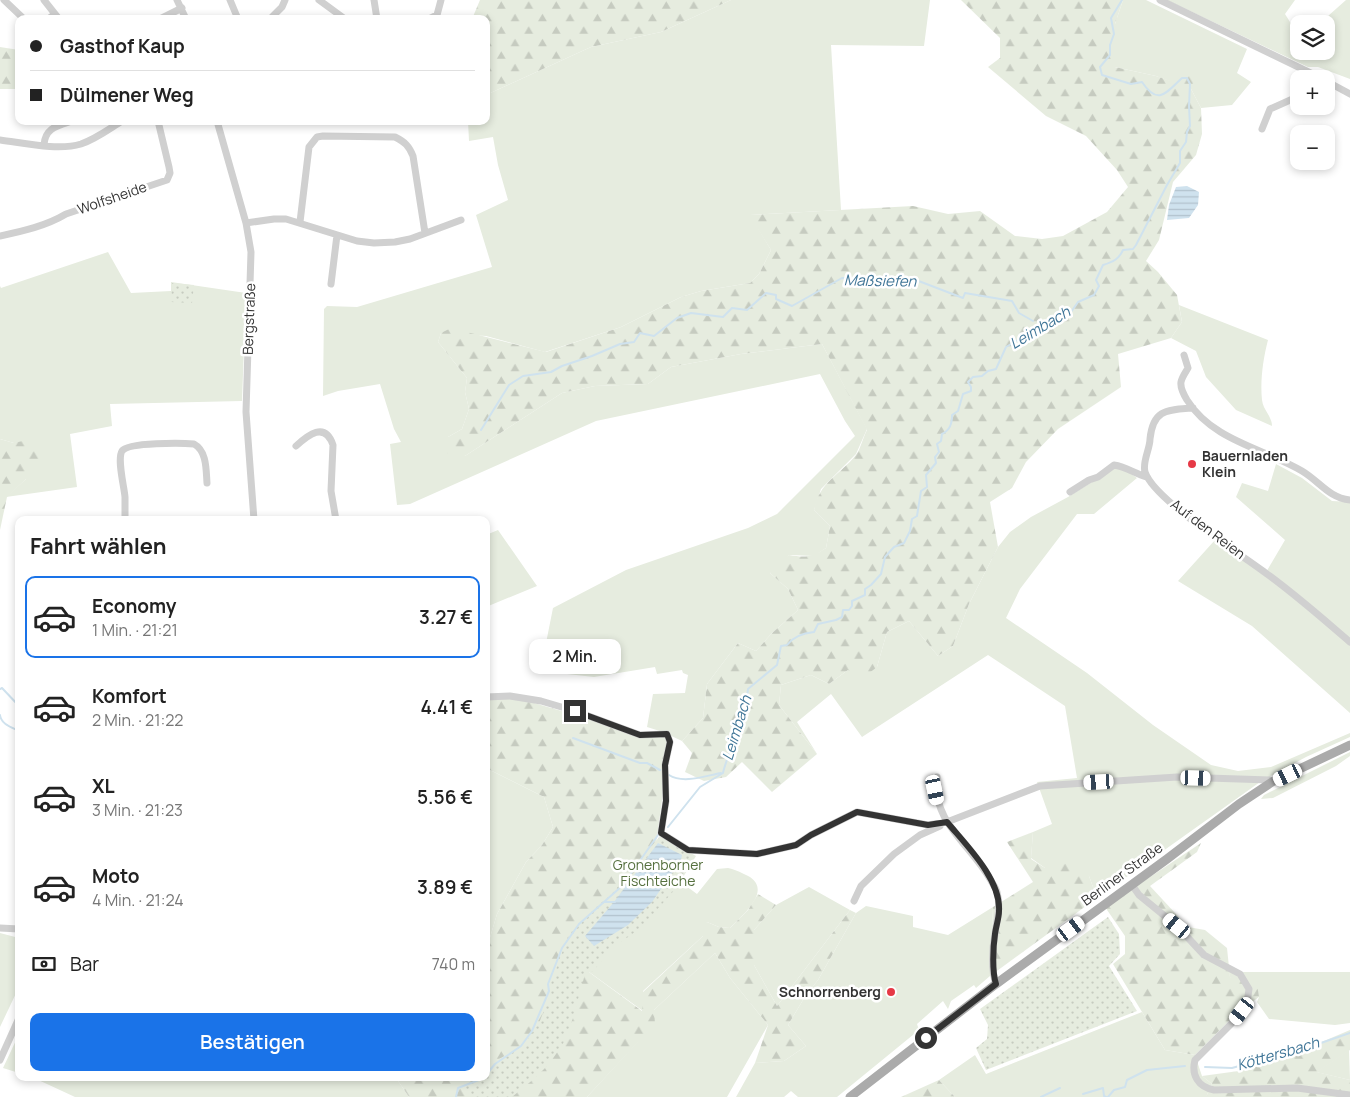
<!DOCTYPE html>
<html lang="de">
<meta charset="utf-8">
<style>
:root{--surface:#fff;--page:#f2f2f2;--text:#222;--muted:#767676;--line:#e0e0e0;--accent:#1a73e8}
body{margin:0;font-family:Manrope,sans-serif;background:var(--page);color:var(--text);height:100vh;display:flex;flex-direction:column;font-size:19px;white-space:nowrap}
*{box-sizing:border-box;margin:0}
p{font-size:16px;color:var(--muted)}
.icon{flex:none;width:28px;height:28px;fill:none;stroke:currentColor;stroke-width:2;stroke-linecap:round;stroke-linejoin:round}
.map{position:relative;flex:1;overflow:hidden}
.panel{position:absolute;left:15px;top:516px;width:475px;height:565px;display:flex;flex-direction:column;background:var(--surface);border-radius:10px;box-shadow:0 2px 8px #0003}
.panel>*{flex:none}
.guide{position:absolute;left:15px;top:15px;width:475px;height:110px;border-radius:10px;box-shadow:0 2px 8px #0003;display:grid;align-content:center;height:110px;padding:0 15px;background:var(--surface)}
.buttons{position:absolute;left:1290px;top:15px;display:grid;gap:10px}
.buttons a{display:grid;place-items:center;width:45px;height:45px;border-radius:10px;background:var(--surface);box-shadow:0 2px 8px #0003;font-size:25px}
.end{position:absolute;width:22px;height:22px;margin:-11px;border:6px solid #333;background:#fff;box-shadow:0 0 0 2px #fff}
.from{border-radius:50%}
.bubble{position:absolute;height:35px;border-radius:10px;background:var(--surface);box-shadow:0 2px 8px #0003;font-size:16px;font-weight:600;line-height:35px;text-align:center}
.car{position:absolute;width:15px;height:30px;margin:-15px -8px;border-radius:6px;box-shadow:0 0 4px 1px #0007;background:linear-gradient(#fff 24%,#345 0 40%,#fff 0 76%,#345 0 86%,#fff 0)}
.guide b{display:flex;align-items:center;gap:18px;height:48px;font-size:19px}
.guide b+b{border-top:1px solid var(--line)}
.guide i{width:12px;height:12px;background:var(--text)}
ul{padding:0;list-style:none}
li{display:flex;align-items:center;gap:15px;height:82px;margin:0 10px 8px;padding:0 5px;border:2px solid transparent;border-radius:10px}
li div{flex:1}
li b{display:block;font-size:19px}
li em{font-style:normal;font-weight:600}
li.current{border-color:var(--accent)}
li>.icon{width:45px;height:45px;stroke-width:1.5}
h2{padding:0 15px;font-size:22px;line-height:60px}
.pay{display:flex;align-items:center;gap:12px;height:55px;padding:0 15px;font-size:19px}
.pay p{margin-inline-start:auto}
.button{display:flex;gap:10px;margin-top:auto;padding:10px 15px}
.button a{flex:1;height:58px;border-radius:10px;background:var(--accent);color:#fff;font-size:20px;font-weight:600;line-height:58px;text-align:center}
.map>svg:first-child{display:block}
.grass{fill:#e6ecdf}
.forest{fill:url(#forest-firs)}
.park{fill:url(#park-dots)}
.water{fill:url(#water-rules)}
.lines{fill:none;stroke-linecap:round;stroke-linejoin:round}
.stream{stroke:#cfe2ee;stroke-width:2}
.minor{stroke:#d0d0d0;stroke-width:7}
.major{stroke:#ababab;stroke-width:9}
.route{stroke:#333;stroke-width:6}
.poi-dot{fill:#e63946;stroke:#fff;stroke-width:2}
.labels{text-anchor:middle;stroke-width:5;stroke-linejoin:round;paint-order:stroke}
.street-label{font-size:14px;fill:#333;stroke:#fff}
.poi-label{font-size:14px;font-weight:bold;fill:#333;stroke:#fff;text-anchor:start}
.park-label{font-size:14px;fill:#56703f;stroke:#fff}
.water-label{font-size:15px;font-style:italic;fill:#3f7597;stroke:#fff}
</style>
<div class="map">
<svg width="1350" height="1097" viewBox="0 0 1350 1097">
<defs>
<pattern id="forest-firs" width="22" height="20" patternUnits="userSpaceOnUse" patternTransform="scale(1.25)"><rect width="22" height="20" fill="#e6ecdf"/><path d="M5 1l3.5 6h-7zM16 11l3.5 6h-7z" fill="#c6cbc0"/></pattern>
<pattern id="park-dots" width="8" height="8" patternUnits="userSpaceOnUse" patternTransform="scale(1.25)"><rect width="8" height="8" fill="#e6ecdf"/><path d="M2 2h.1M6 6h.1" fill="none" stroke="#c6cbc0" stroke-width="1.8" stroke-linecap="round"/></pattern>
<pattern id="water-rules" width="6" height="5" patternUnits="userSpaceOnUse" patternTransform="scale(1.25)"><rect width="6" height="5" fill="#cfe2ee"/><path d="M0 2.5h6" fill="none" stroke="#b2c2cd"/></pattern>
</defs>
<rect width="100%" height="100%" fill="#fff"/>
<path class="grass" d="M731 0H930L924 46 831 45 841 210 750 215 771 250 759 274 750 283 701 291 681 297 621 327 545 352 486 336 441 333 438 342 467 378 465 392 469 409 462 429 448 437H445L465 456 562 393 595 386 648 384 671 367 741 354 822 344 867 429 856 454 821 489 814 510 830 526 826 548 814 556 789 555 770 573 788 589 798 610 771 634 756 651 738 643 707 684 703 718 682 741 663 732 647 727 653 694 685 693 688 675 683 673 682 670 657 674 655 667 594 677 567 674 546 643 553 608 626 570 748 528 777 514 855 436 845 421 820 374 596 421 410 504 397 505 390 444 401 442 394 429 380 384 338 391 323 396 324 309 327 306 357 307 492 267 476 215 508 200 498 165 493 137 469 141 468 121H486V95L591 47 661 32Z
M1123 0H1146L1247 49 1237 73 1251 82 1232 105 1201 108 1191 89 1156 76 1115 67V24Z
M1167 0H1295L1285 14 1295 30 1299 31V51H1326V24H1319L1346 0H1350V79L1318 67H1308Z
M108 252 131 293 171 291V282L246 293 242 401 110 404 112 426 70 434 77 487 6 497 26 479 14 443 0 439V286L1 288Z
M1179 305 1268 340C1263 359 1260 381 1262 400 1263 410 1272 416 1272 426L1236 410 1206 377 1196 351 1171 338 1182 322Z
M1276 464 1302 478 1332 501 1350 502V713L1252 626 1178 581 1215 540 1265 574 1285 540 1236 497 1242 483 1268 491Z
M1116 467 1125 469 1137 478 1094 514H1077L1020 589 1006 618 1087 673 1153 725 1211 765 1238 771 1271 767 1350 733V737L1306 757 1260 782 1097 898 1089 876 1045 868 1031 858 1033 832 1052 824 1037 782 1077 778 1065 706 988 655 862 737 831 694 797 722 817 754 779 705 781 685 811 675 829 684 848 670 877 667 887 632 909 621 938 656 953 646 969 604 998 547 1010 532 1031 517 1068 497Z
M498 530 537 586 486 607V535Z
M1350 752V756L1336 766 1273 798 1261 799 1264 795Z
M486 768 544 797 553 827 542 845 526 862 497 914 486 951Z
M728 868C737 870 742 873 750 877 772 892 741 916 730 928L719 927 707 922 703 927V936L643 991V1011L578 964 674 877 697 894 717 869Z
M809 887 850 910 777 1006 754 965V930L776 905Z
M866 906 913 916V927L948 935 993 907 990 976 976 988 974 985 951 1001 948 1009 943 1001 917 1024 919 1030 837 1097H798L791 1091 784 1097H736L755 1063 784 1061 806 1046 788 1025 806 995 818 980 856 913Z
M0 933 19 938V987L0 1027Z
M715 953 730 978 768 1025 727 1097H587L654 1024V1010Z
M1229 972H1350V1023L1335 1025 1269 1019 1257 1002 1259 997 1230 977Z
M1142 1012 1165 1050 1195 1055 1202 1076 1212 1084 1206 1097H955L939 1080 975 1055 986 1074Z
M19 1034V1073L3 1068Z
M1349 1050 1350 1080 1316 1072Z
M34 1078H396L409 1097H75Z"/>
<path class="forest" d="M480 0H731L661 32 591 47 486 95V19H472Z
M961 0H1123L1115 24V67L1156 76 1171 81 1184 71 1196 77 1191 89 1201 108 1202 134 1196 155 1173 182 1159 240 1146 261 1158 272 1177 295 1182 322 1171 338 1118 354 1121 387 1058 429 1026 462 1012 488 990 502 998 547 969 604 953 646 938 656 909 621 887 632 877 667 864 677 848 670 829 684 811 675 781 685 779 705 817 754 772 792 742 762 726 777 704 781 685 772 692 753 682 741 703 718 707 684 738 643 756 651 771 634 798 610 788 589 770 573 773 565 789 555C806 558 812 557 826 548L830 526 814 510C819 482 840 475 856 455 861 448 863 437 867 430L822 344 741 354 671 367 648 384 595 386 562 393 465 456 448 454 444 437H448L462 429 469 409 465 392 467 378 438 342 441 333 451 328 546 352 621 327 681 297 701 291 750 283 759 274 771 250 749 215 913 206 948 214 980 211 1015 236 1042 239 1063 236 1107 212 1128 187 1117 170 1086 136 1046 116 988 67 1000 58V38Z
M0 47 19 50V89H0Z
M0 439 14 443 27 440 39 458 26 479 7 497 0 530Z
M510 696 634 732 663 734 670 742 656 844 578 964 642 1011 643 992 703 936V923L707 922 719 927 730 928 748 910 758 894 776 905 754 930V965L777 1006 850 910 856 913 818 980 806 995 788 1025 806 1046 784 1061 755 1063 768 1025 730 978 715 953 654 1010 655 1024 587 1097H409L396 1078H486V951L497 914 526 862 542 845 553 827 544 797 486 768V698Z
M1033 832 1031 859 1045 868 1066 855 1089 876 1097 898 990 976 993 907 1033 882 1007 842Z
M1201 843 1197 852 1150 886 1188 927 1205 930 1227 948 1230 977 1257 984 1259 997 1236 1014 1195 1055 1165 1050 1113 964 1125 954V936L1105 907Z
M1350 1030V1050L1317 1072 1350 1080V1097H1206L1212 1084 1202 1076 1246 1070 1305 1049Z
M939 1080 955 1097H901Z"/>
<path class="park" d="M172 283 194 285 192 303 171 302Z
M660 836 696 856 677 887 641 928 615 946 593 971 585 974 573 1018 563 1044 549 1064 535 1078 512 1097H472L463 1086 482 1078H486V1073L497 1060 523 1046 539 1023 549 998 551 983 570 931 588 913 611 895Z
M1108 917 1119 934 1120 954 1109 966 1137 1011 986 1070 976 1048 987 1039 988 1025 980 1009Z"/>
<path class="water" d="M1187 186 1199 192 1198 205 1189 218 1167 220 1169 205 1176 187Z
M658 843 682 855 681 860 652 902 628 925 594 946 585 936 614 902Z"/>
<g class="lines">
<path class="stream" d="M481 430 509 385 523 376 551 372 562 366 592 356 620 344 634 342 640 333 654 336 677 318 691 313 723 317 732 308 747 310 766 293 776 295V299L792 306 842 278 916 280 963 298 965 293 1012 301 1019 313 1033 321
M0 689 2 688 19 706
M0 715C1 724 11 727 19 731
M573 738 640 763H647L660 770
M669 775C683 784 705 776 721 773
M668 827 700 787 723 773C727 753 747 719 744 702L747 697 748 689 777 665 781 646 787 645C793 637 804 633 814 632L818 624 836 620 842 617 843 610H849L852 606V601L865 595V589L871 585 881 574 885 557 894 547 904 543 910 531 912 519 917 516 921 491 927 487 926 475 936 463 935 457 939 452 937 444 941 441 942 434C950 430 952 424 952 415L958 411 963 394 971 391V387L968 382 973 377 982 376 988 371 996 369 1006 347 1046 324 1071 312 1078 302 1094 295 1099 286 1096 280 1103 265C1113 262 1119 259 1123 250L1133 249 1136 245 1167 185 1180 163V151L1186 142 1187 132 1190 126 1189 106 1190 84 1187 78H1182C1166 93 1158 106 1142 82L1131 84 1102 75 1100 67 1110 55V45L1114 34 1111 18 1122 0
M605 902H615
M1205 1067 1232 1068 1318 1044 1350 1033
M486 1075 495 1064 521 1046 532 1031 549 991 548 984 562 948 579 924 622 886 658 835
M1083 1094 1103 1088 1104 1096 1106 1097
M456 1097 458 1088 484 1078
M1041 1097 1060 1088
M1108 1097 1114 1090 1125 1087 1127 1080 1147 1070 1185 1066"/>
<path class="minor" d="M4 0 24 19
M44 0 59 19
M177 0 186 19
M230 0 238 19
M319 0 345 19
M374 0 377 19
M1160 0 1323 79
M48 19 55 14
M160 19 182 8
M270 19 282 7 285 0
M429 19 437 15 441 0
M1326 81 1350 94
M217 121 246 223 251 252 246 412 254 520
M1262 129 1270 109 1297 97 1299 94
M0 140C24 143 58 151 81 144 96 139 109 129 122 121
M44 145C45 128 57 126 72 121
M300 222 309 147 317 137 323 136 395 137C405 142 409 146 413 156L425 233
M246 223 274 219H286L357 241 374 243 395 242 410 239 461 220
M0 236C23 231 46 226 66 214L167 180 170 173 169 167 158 121
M331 284 337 235
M1184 355 1188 368C1185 373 1182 377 1181 382 1180 388 1184 395 1187 400 1213 441 1263 448 1302 471 1319 481 1329 498 1350 500
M1193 408C1167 410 1153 409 1150 439 1150 449 1142 462 1145 472 1154 500 1241 554 1267 574 1296 595 1323 619 1350 642
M296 446C308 435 325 421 333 445L331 491 336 520
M1070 492 1089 480 1098 477 1114 465C1127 467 1135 474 1147 477
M125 520C125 512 125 504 125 497 124 486 117 459 122 451 128 442 183 443 194 444 207 451 206 470 207 483
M486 697 510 696 541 701 575 711 640 735 667 734 670 742 665 765 666 801 661 833 688 850 757 854 796 845 811 835 857 812 928 825 947 822 1040 786 1177 777 1270 780 1272 782
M937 777C931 821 970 844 990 879 992 883 996 888 997 892 1001 907 997 920 995 934 992 949 991 970 996 984
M1132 885 1139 895 1177 926 1204 955 1240 974 1249 989 1247 1003 1236 1019 1195 1060C1191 1075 1198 1087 1214 1090L1297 1088 1350 1095
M854 901 861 886 894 854 920 835 940 826
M0 928 19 929
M0 1060 19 1018"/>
<path class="major" d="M850 1097 996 984 1167 859 1239 804 1272 782 1350 745"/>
</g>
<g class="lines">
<path class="route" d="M575 711 640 735 667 734 670 742 665 765 666 801 661 833 688 850 757 854 796 845 811 835 857 812 928 825 947 822C966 845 1001 879 999 911 999 918 996 926 995 934 993 947 992 972 996 984L926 1038"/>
</g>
<g class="poi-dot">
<circle cx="1192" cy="464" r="5"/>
<circle cx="891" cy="992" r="5"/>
</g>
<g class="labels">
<g class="street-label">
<text transform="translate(112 198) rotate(-19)" y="5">Wolfsheide</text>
<text transform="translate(249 319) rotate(-88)" y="5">Bergstraße</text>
<text transform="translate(1208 529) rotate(37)" y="5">Auf den Reien</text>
<text transform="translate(1122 874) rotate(-36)" y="5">Berliner Straße</text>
</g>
<g class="poi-label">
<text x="1202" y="461">Bauernladen<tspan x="1202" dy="16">Klein</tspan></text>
<text x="881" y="997" text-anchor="end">Schnorrenberg</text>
</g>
<g class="park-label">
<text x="658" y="870">Gronenborner<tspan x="658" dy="16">Fischteiche</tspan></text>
</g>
<g class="water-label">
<text transform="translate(880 281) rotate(1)" y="5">Maßsiefen</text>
<text transform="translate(1040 328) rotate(-31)" y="5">Leimbach</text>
<text transform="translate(737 728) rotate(-73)" y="5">Leimbach</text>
<text transform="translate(1278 1054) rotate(-16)" y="5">Köttersbach</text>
</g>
</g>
</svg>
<div class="buttons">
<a><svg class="icon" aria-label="layers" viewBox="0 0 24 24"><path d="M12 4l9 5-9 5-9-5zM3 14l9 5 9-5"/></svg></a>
<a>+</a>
<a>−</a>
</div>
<i class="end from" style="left:926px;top:1038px"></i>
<i class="end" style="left:575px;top:711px"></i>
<div class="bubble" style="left:529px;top:639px;width:92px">2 Min.</div>
<i class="car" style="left:1288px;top:775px;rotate:244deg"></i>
<i class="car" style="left:1196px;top:778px;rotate:92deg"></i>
<i class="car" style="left:1099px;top:782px;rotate:267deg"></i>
<i class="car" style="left:935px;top:790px;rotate:168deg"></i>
<i class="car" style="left:1177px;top:926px;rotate:309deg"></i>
<i class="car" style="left:1071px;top:929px;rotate:54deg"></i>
<i class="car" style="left:1242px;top:1011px;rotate:217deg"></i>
<div class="guide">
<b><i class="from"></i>Gasthof Kaup</b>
<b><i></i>Dülmener Weg</b>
</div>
<section class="panel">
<h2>Fahrt wählen</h2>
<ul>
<li class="current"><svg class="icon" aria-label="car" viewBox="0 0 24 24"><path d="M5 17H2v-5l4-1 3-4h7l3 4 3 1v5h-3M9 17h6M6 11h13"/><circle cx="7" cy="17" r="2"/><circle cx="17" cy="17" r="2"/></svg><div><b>Economy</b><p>1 Min. · 21:21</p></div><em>3.27 €</em></li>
<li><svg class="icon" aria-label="car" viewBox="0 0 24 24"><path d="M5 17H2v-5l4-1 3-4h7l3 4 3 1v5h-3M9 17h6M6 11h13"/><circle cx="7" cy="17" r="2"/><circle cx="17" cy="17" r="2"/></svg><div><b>Komfort</b><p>2 Min. · 21:22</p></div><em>4.41 €</em></li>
<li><svg class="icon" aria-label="car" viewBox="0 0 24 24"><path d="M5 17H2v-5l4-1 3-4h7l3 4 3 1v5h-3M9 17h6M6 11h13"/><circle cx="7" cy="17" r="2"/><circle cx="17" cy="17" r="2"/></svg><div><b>XL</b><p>3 Min. · 21:23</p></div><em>5.56 €</em></li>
<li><svg class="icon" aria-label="car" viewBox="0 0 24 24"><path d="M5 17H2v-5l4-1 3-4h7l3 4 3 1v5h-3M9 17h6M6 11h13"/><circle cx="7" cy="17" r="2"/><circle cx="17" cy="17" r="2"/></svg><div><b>Moto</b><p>4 Min. · 21:24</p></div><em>3.89 €</em></li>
</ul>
<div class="pay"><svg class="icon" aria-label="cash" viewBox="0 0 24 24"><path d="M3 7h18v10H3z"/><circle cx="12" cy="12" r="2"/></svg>Bar<p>740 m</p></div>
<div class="button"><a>Bestätigen</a></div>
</section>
</div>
